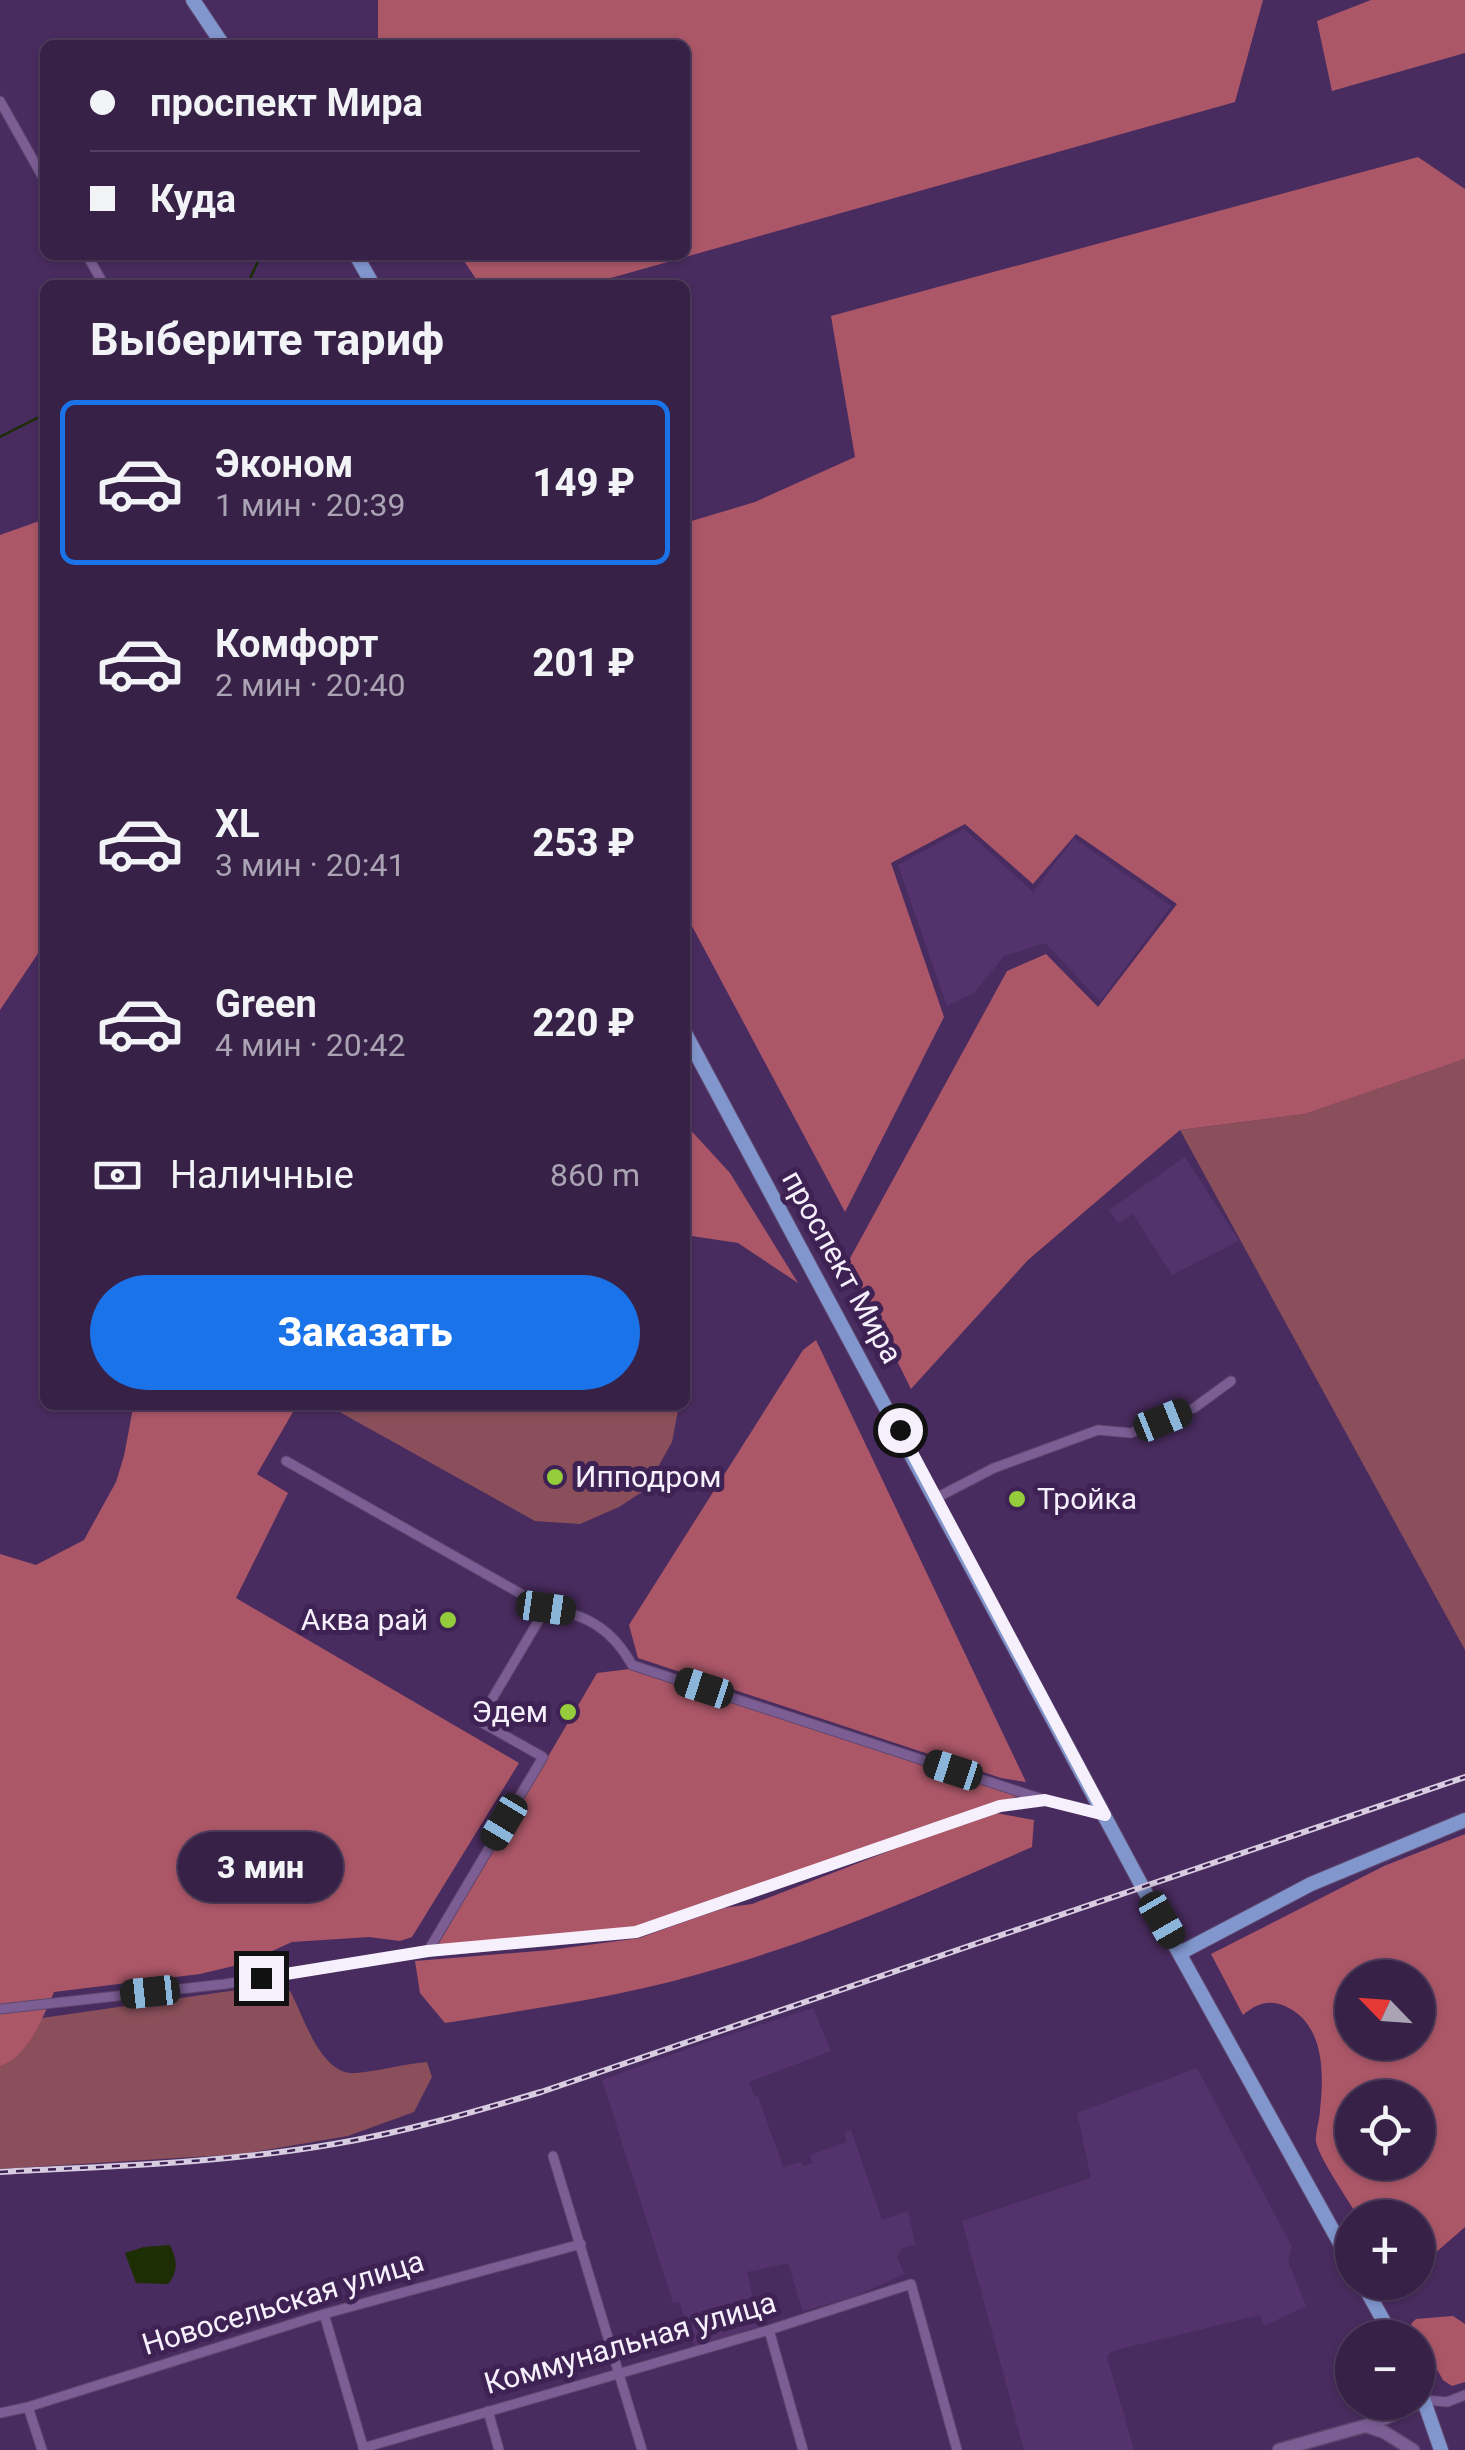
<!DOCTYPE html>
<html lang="ru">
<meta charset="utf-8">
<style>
:root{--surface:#372147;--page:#3e294e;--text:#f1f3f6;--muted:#aaa3b4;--line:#513e60;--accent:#1a73e8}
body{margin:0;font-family:Roboto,sans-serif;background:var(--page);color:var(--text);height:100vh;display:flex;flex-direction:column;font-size:38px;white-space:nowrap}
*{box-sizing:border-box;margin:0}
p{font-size:32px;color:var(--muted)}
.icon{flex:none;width:55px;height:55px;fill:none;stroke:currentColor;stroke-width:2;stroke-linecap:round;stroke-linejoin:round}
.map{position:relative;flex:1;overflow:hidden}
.drawer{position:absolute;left:40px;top:280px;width:650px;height:1130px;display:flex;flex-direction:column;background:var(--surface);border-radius:15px;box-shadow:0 2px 8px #0004,0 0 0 2px var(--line)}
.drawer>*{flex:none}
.top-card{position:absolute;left:40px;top:40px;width:650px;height:220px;border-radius:15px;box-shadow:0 2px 8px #0004,0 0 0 2px var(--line);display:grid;align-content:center;height:220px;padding:0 50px;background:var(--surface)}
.needle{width:65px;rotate:295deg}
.controls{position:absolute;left:1335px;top:1960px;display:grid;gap:20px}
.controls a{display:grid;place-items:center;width:100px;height:100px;border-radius:50%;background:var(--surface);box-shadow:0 2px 8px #0004,0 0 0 2px var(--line);font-size:50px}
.end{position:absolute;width:45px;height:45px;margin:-22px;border:12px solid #f6effc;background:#111;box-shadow:0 0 0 5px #111}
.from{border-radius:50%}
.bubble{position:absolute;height:70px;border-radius:35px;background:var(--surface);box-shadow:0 2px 8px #0004,0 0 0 2px var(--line);font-size:32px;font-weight:800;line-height:70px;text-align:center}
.car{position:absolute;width:30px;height:60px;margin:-30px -15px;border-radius:12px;box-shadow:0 0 8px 2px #0007;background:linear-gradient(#222 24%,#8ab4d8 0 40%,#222 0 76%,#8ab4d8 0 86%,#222 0)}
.top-card b{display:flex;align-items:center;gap:35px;height:95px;font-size:38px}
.top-card b+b{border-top:2px solid var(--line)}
.top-card i{width:25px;height:25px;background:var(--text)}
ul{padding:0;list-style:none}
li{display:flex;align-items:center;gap:30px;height:165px;margin:0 20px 15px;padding:0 30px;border:5px solid transparent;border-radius:15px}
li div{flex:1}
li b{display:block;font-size:38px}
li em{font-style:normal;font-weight:800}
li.on{border-color:var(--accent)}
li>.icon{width:90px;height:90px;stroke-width:1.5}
h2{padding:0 50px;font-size:45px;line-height:120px}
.pay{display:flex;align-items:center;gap:25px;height:110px;padding:0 50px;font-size:38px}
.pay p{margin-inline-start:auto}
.action{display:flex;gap:20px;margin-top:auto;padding:20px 50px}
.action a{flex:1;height:115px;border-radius:60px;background:var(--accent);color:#fff;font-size:40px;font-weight:800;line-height:115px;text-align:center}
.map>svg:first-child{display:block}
.built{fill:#54336d}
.green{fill:#8a4f5a}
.forest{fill:#ab5768;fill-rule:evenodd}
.water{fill:#1d2d04}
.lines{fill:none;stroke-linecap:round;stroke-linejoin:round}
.stream{stroke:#1d2d04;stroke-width:2.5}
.street-casing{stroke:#5f476f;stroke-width:11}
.secondary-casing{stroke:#5f476f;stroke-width:15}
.primary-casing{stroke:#5f476f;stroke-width:16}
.street{stroke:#7c5e95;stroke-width:9}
.secondary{stroke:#7c5e95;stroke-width:12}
.primary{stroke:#8096cd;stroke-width:14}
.rail-casing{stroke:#d7cce0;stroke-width:6}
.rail{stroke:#3e2253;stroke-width:2.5;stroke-dasharray:8;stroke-linecap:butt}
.route{stroke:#f6effc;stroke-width:12}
.poi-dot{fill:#94cc3c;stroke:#3e2253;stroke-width:4}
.labels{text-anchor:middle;stroke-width:10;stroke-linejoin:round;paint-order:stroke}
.street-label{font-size:30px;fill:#f6effc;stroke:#3e2253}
.poi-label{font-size:30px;fill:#f6effc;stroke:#3e2253;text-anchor:start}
</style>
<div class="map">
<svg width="1465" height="2450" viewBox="0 0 1465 2450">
<rect width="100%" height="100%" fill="#492c5f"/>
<path class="built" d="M964 829 1033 892 1074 838 1171 906 1100 1001 1045 943 1004 956 975 992 947 1006 898 865Z
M1185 1157 1239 1241 1172 1275 1133 1214 1118 1223 1109 1210Z
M813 2008 831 2051 749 2082 754 2097 758 2096 783 2167 801 2162 803 2166 812 2163 810 2155 847 2142 844 2132 851 2130 882 2220 908 2211 915 2245 902 2248 897 2256 904 2274 856 2296 803 2311 788 2263 747 2272 759 2327 695 2347 679 2302 673 2303 602 2080 701 2044Z
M1197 2068 1292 2247 1288 2261 1306 2306 1264 2326 1260 2315 1112 2351 1107 2357 1134 2450H1024L962 2221 1091 2178 1077 2113Z"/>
<path class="green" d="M1465 1059V1650L1180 1130 1305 1114Z
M327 1405H679L672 1442 645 1490 619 1507 580 1524 535 1521Z
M265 1986 290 1991C304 2016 320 2076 356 2073 380 2071 403 2064 427 2062L432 2077 414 2112 348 2136 242 2154 0 2169V2024Z"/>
<path class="forest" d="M378 0H1263L1235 102 586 285H480L460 255H685V45H378Z
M1371 0H1465V53L1332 91 1317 21Z
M1418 157 1465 189V1059L1305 1114 1180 1130 1028 1260 911 1389 848 1262 1007 971 1046 954 1098 1007 1177 904 1076 834 1033 884 965 824 891 863 944 1017 845 1212 685 913V523L755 502 855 457 831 316Z
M45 519V943L0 1010V535Z
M685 1124 730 1173 798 1283 738 1243 685 1235Z
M816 1340 1026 1782 1001 1778 638 1658 629 1625 803 1350Z
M129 1405H297L257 1474 288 1493 236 1598 519 1763 412 1937 400 1941 369 1937 292 1942 246 1963 200 1974 54 1992C43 2017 28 2057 0 2066V1554L36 1565 84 1540 116 1482 124 1456 133 1408Z
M630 1669 1018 1796 634 1928 436 1948 597 1673Z
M990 1812 1034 1820 1032 1847C923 1895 814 1942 699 1974 616 1998 530 2009 445 2023L420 1993 415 1961 550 1950 640 1938 716 1909 752 1904Z
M1465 1834V2227L1418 2268V2218L1358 2217C1349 2201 1319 2158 1316 2142 1315 2133 1320 2119 1320 2110 1324 2074 1325 2024 1285 2006 1268 1999 1256 2004 1243 2015L1211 1954 1384 1866ZM1352 1978H1418V2042H1352ZM1352 2098H1418V2162H1352Z
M1453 2316 1465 2324V2382L1452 2386 1443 2380 1411 2324 1416 2319Z"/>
<path class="water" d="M170 2245C177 2261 179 2270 168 2284L136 2283 125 2253 144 2247Z"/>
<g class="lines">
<path class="stream" d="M247 285 261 255
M0 437 45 414"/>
<g class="street-casing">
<path id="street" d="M0 101 45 181
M87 255 104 285
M286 1461 546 1608C587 1614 613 1630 632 1665L1045 1800 1103 1814
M936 1498 994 1468 1098 1430 1131 1433 1194 1408 1231 1381
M428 1951 636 1933 1000 1806 1042 1800
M0 2009 225 1984 428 1951 543 1757 479 1721 546 1608
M553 2156 642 2450
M324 2314 364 2450
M769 2330 803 2450
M1426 2400 1447 2402 1465 2395
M28 2407 42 2450
M488 2411 499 2450
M0 2413 28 2407 324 2314 581 2244
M363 2448 769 2330 911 2284 957 2450"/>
</g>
<g class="secondary-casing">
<path id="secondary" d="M1372 2421 1385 2402
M1366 2426 1384 2432 1413 2450
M1279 2450 1372 2424 1426 2400"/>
</g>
<g class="primary-casing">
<path id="primary" d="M193 0 223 45
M356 255 373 285
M685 1033 1143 1888 1352 2265
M1180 1953 1311 1884 1465 1820
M1362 2282 1393 2338
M1418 2384 1441 2450"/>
</g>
<use href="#street" class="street"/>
<use href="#secondary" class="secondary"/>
<use href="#primary" class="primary"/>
<g class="rail-casing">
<path id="rail" d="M0 2172C112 2166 224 2163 334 2144 405 2132 473 2112 541 2092L1465 1777"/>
</g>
<use href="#rail" class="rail"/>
</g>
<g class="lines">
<path class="route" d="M261 1978 428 1951 636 1932 1000 1806 1045 1800 1105 1815 900 1430"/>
</g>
<g class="poi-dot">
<circle cx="555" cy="1477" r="10"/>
<circle cx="1017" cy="1499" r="10"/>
<circle cx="448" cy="1620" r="10"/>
<circle cx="568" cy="1712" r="10"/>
</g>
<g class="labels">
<g class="street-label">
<text transform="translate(842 1267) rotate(61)" y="10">проспект Мира</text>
<text transform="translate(283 2303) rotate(-17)" y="10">Новосельская улица</text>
<text transform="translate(630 2343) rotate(-16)" y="10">Коммунальная улица</text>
</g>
<g class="poi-label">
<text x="575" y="1487">Ипподром</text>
<text x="1037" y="1509">Тройка</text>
<text x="428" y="1630" text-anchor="end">Аква рай</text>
<text x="548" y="1722" text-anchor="end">Эдем</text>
</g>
</g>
</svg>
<div class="controls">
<a><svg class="needle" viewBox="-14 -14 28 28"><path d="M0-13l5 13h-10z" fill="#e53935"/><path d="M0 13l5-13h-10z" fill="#aaa3b4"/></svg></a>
<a><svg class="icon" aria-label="locate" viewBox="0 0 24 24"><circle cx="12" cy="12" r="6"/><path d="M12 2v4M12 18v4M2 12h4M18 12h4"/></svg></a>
<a>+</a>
<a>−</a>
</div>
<i class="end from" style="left:900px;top:1430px"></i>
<i class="end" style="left:261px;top:1978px"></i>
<div class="bubble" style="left:178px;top:1832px;width:165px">3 мин</div>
<i class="car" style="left:1163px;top:1420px;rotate:68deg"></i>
<i class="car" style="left:546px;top:1608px;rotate:98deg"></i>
<i class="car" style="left:704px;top:1688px;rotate:288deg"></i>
<i class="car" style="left:953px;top:1770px;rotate:288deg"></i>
<i class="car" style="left:504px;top:1822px;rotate:211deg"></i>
<i class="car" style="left:1162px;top:1920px;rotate:150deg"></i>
<i class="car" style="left:150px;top:1992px;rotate:264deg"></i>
<div class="top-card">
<b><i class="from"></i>проспект Мира</b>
<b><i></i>Куда</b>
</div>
<section class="drawer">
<h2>Выберите тариф</h2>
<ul>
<li class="on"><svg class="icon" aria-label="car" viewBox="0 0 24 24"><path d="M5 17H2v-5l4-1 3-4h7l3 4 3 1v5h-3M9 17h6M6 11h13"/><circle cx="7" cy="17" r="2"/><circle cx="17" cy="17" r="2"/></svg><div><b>Эконом</b><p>1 мин · 20:39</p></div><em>149 ₽</em></li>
<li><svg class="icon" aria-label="car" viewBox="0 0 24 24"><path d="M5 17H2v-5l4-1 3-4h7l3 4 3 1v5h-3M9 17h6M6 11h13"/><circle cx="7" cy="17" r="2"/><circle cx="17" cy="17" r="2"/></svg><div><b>Комфорт</b><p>2 мин · 20:40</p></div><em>201 ₽</em></li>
<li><svg class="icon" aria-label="car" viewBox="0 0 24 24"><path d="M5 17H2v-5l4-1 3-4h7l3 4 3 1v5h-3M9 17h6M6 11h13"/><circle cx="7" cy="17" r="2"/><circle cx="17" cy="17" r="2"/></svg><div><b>XL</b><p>3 мин · 20:41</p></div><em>253 ₽</em></li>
<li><svg class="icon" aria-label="car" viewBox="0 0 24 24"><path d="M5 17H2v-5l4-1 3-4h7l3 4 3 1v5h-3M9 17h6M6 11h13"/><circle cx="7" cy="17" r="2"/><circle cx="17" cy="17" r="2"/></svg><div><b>Green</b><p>4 мин · 20:42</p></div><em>220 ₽</em></li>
</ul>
<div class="pay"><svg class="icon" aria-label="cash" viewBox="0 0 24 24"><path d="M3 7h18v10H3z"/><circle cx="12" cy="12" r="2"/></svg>Наличные<p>860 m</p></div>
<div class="action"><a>Заказать</a></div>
</section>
</div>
